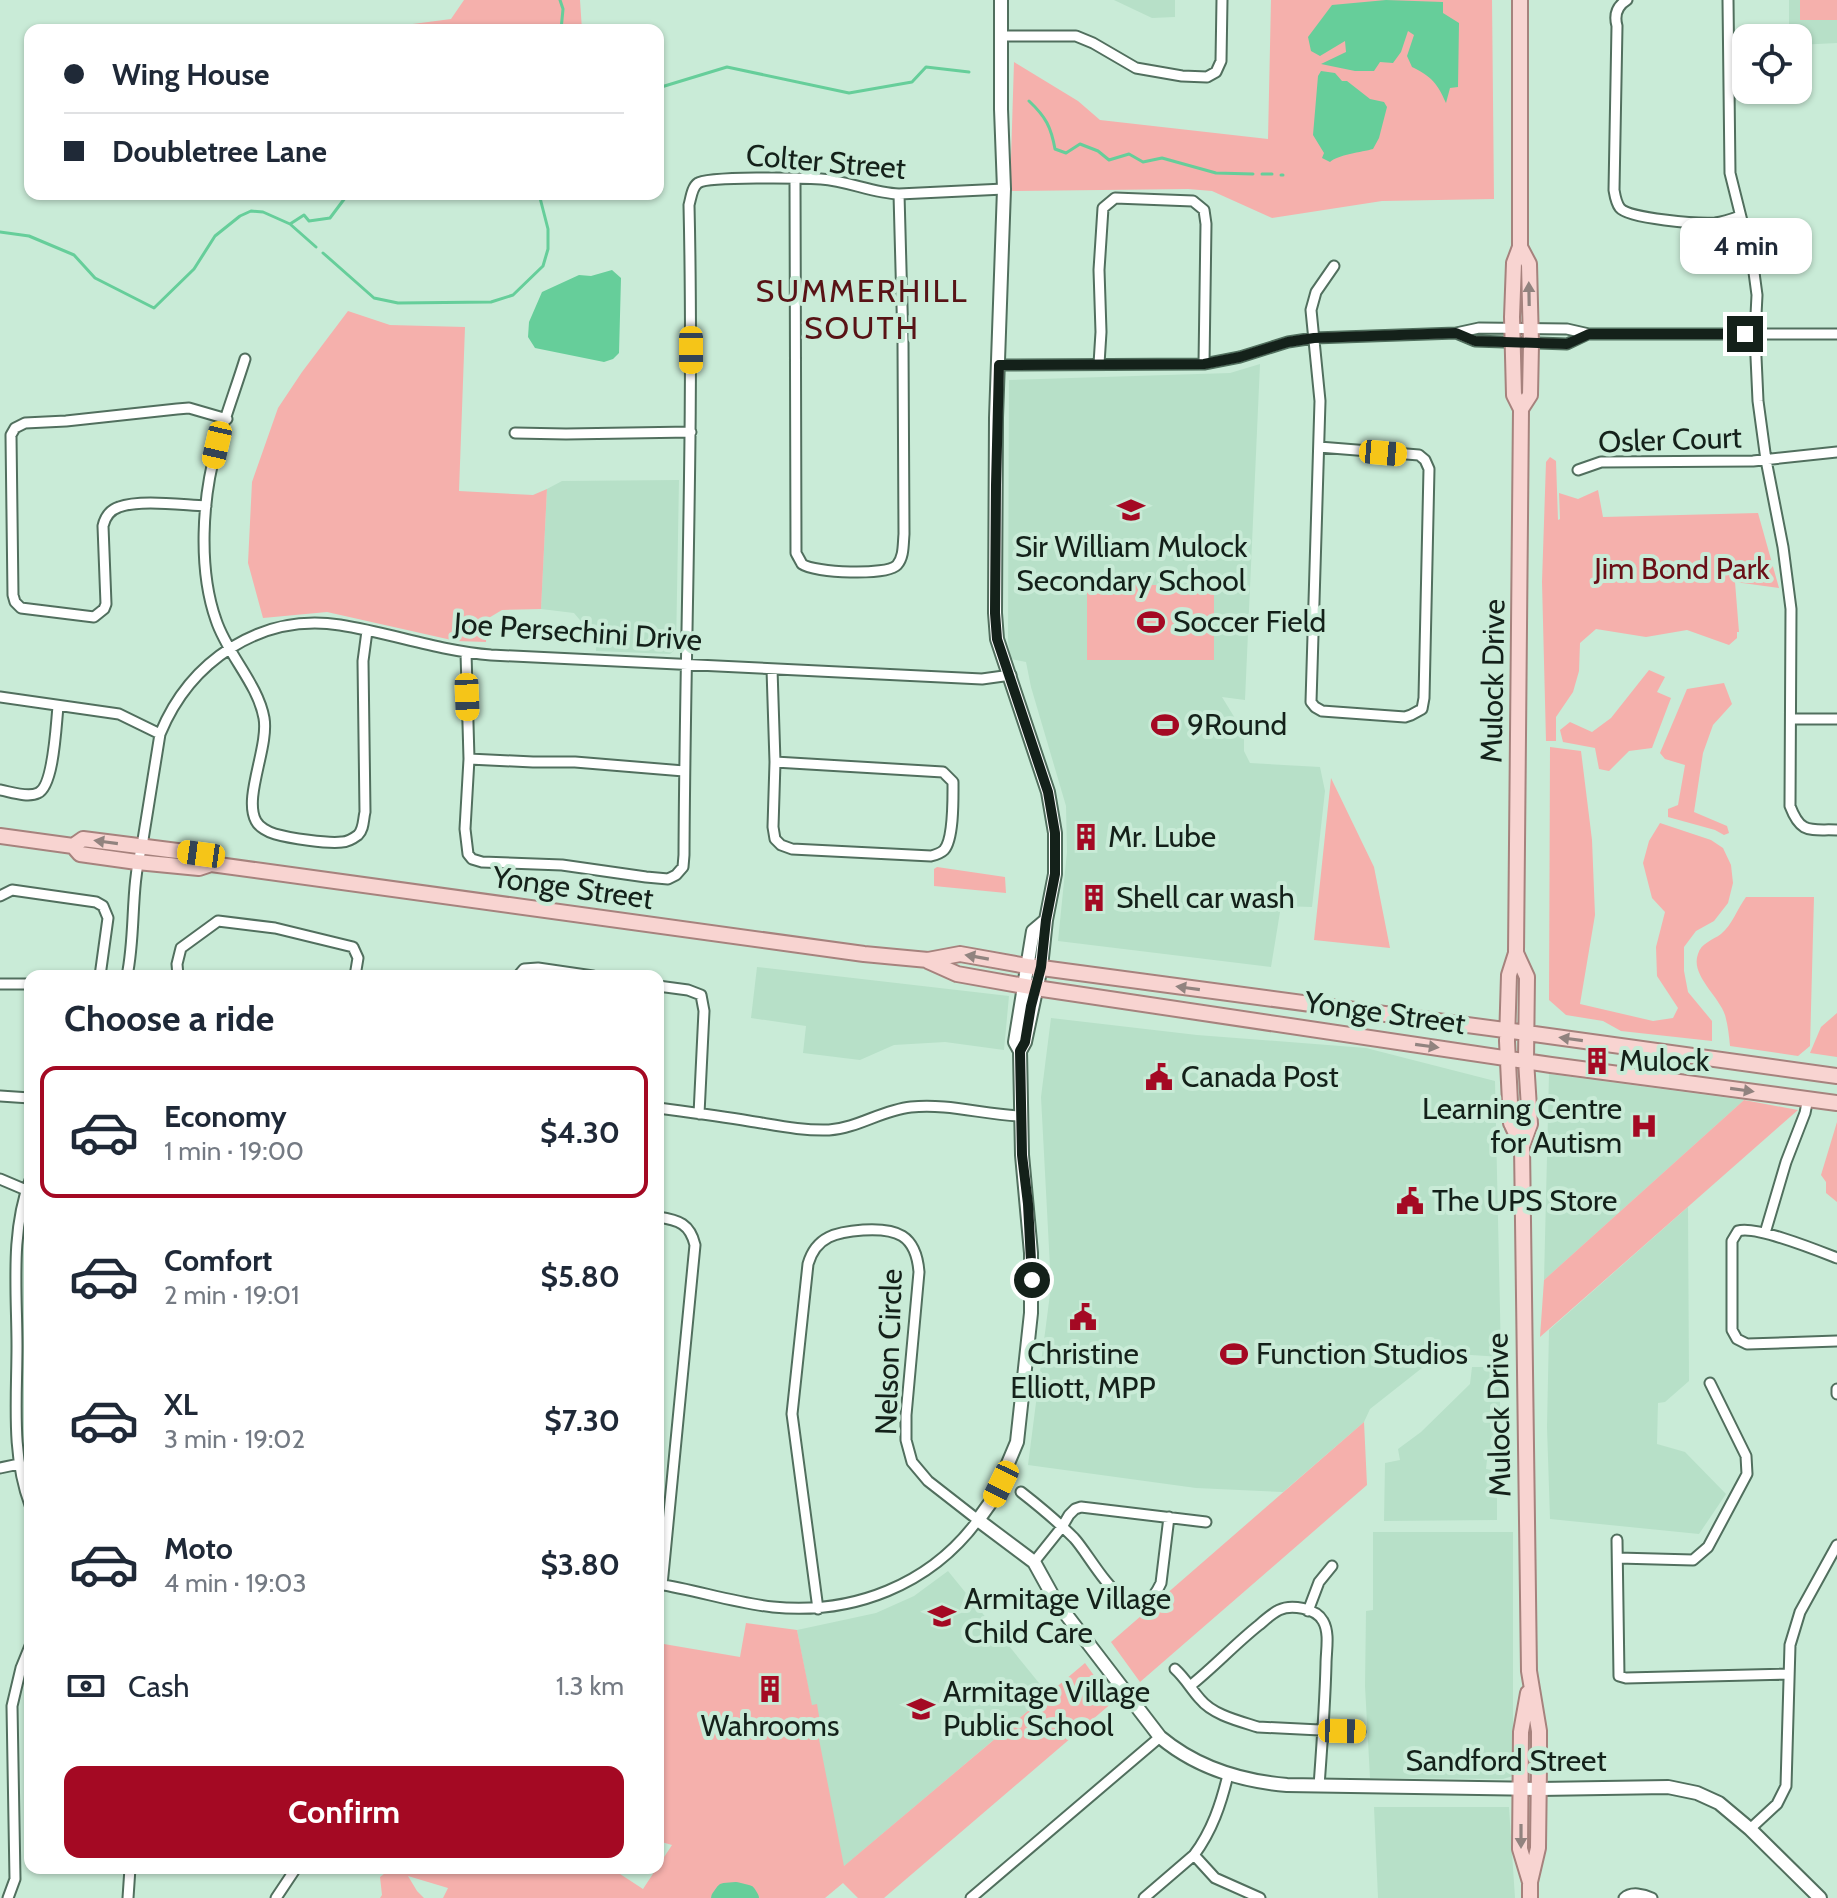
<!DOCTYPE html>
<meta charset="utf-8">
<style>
:root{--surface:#fff;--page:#f2f2f3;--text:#1f2937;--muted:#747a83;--line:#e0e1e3;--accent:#a40923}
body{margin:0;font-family:Cabin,sans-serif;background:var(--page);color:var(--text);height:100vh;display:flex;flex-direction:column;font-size:30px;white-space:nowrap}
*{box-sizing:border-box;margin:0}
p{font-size:26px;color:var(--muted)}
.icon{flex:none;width:44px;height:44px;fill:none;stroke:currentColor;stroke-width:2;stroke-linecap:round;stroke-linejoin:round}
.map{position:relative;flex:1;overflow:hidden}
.side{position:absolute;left:24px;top:970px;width:640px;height:904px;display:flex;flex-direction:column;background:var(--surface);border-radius:16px;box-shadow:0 2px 6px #0004}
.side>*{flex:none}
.hud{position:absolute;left:24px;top:24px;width:640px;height:176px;border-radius:16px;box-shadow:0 2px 6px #0004;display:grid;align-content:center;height:176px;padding:0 40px;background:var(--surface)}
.buttons{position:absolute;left:1732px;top:24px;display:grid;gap:16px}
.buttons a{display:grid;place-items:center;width:80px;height:80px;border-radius:16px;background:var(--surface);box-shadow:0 2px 6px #0004;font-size:40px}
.end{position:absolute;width:36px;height:36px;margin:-18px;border:10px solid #14211a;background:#fff;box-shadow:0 0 0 4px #fff}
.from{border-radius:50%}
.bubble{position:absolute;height:56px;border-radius:16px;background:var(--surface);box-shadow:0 2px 6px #0004;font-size:26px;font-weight:800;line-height:56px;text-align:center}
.car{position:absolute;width:24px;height:48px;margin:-24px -12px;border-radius:10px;box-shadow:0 0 6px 2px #0007;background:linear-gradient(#f5c518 24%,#345 0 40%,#f5c518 0 76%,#345 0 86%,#f5c518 0)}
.hud b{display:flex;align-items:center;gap:28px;height:76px;font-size:30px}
.hud b+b{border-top:2px solid var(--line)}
.hud i{width:20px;height:20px;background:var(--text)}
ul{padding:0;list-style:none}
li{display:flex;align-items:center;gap:24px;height:132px;margin:0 16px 12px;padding:0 24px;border:4px solid transparent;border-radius:16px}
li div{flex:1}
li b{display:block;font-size:30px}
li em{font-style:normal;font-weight:800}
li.active{border-color:var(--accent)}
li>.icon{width:72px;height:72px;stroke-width:1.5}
h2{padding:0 40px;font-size:36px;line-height:96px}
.pay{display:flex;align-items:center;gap:20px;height:88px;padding:0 40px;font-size:30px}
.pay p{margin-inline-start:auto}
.button{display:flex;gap:16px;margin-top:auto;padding:16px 40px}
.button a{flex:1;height:92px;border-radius:16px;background:var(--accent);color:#fff;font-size:32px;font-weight:800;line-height:92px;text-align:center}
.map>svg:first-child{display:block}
.built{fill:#b7e0c8}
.green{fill:#f5b0ac}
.water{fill:#66ce9a}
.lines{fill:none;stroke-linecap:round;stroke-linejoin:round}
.stream{stroke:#66ce9a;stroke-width:3}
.river{stroke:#66ce9a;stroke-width:16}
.minor-casing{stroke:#516f5e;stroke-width:13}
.tertiary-casing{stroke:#516f5e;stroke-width:16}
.primary-casing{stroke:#a6827d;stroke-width:18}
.minor{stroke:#fff;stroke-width:9}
.tertiary{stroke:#fff;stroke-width:12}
.primary{stroke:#f8d4d1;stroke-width:14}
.oneway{fill:#91837f}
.route{stroke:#14211a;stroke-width:10}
.labels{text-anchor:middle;stroke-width:8;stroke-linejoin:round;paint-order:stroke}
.street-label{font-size:30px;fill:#14211a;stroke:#c9ebd7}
.poi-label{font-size:30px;fill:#14211a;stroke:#c9ebd7;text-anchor:start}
.park-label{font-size:30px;fill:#6a0f17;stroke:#c9ebd7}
.neighbourhood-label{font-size:32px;letter-spacing:2px;fill:#581316;stroke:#c9ebd7}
</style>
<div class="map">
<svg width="1837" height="1898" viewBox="0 0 1837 1898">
<rect width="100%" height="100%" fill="#c9ebd7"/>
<path class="built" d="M1114 0H1175V17L1152 18Z
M1789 0H1837V43L1798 45V38H1789Z
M1260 364 1245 700 1222 697 1244 733V751L1250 763 1320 767 1325 791 1312 907 1281 906 1271 967 1058 941 1067 852 1066 806 1031 687 1026 662 1011 659 1008 641 1009 380 1230 373Z
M679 480 676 649 670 654 596 651V639L574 613 541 609 547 489 562 481Z
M757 967 1009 996 1004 1050 945 1042 894 1045 860 1060 803 1053 806 1026 751 1018Z
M1051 1018 1197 1035 1366 1048 1495 1081 1501 1357 1441 1353 1370 1409 1364 1422 1283 1492 1196 1488 1028 1465 1051 1286 1041 1097Z
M1549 1074 1744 1100 1544 1280Z
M1688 1207 1689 1381 1665 1402 1658 1403 1657 1444 1685 1452 1726 1494 1699 1534 1550 1519 1547 1427 1549 1330Z
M1472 1367H1500V1452L1488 1451 1486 1469 1497 1471V1520L1384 1521 1385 1463 1400 1460 1398 1449 1421 1432 1470 1384Z
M1373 1532H1513V1776L1503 1779 1370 1778 1365 1686 1366 1611 1373 1610Z
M948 1571 1048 1694 843 1867 797 1630 876 1613 914 1596Z
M1374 1807H1509L1515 1898H1378Z"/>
<path class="green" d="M464 0H580L582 30H403L405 25 451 19Z
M1271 0H1492L1494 199 1382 201 1272 218 1212 191 1188 189 1010 191 1014 62 1078 101 1100 120 1268 139Z
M1800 0H1837V20H1800Z
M348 311 390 325 465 327 459 491 533 495 547 489 541 609 502 610 487 619 486 642 456 641 327 612 263 618 248 563 252 482 278 408 302 372Z
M1550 457 1556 461 1558 520 1560 519 1559 493 1578 499 1598 490 1603 517 1758 513 1779 588 1735 582 1739 632H1737V638L1729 645 1687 630 1646 637 1596 629 1580 643 1579 671 1573 692 1556 717V741H1546L1542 582 1546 462Z
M1087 585H1214V660H1087Z
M1649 670 1665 677 1657 692 1671 698 1652 748 1629 751 1609 771 1599 769 1595 748 1563 742 1560 730 1570 722 1592 732 1611 718Z
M1724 683 1732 704 1713 725 1703 753 1694 812 1727 826 1729 833 1724 835 1715 830 1668 817V809L1678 805 1685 765 1665 759 1660 753 1687 689Z
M1550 747 1581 751 1592 840 1595 915 1580 1004 1653 1021 1673 1018 1678 1008 1657 976 1656 947 1665 912 1652 898 1643 863 1649 841 1660 823 1711 840 1723 848 1731 865 1733 883 1728 903 1714 921 1696 931 1684 947V971L1688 992 1712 1021V1041L1621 1031 1603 1021 1566 1015 1549 1000Z
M1331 778 1374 867 1390 948 1314 940Z
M937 867 1005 877 1006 893 934 886V869Z
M1746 897H1814L1810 1046 1798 1056 1730 1046C1729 1036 1728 1025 1725 1015 1719 996 1690 975 1698 954 1701 943 1713 940 1721 934 1733 924 1737 909 1746 897Z
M1837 1013V1057L1810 1053 1821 1027Z
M1744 1100 1798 1110 1540 1337 1544 1280Z
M1837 1122V1202L1826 1193V1182L1821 1175Z
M1364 1422 1367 1485 1140 1682 1111 1642Z
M746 1623 797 1630 812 1705 817 1704 820 1722 816 1724 844 1866 1085 1663 1113 1702 884 1898H858L843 1883 825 1898H443L448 1888 408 1876 417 1891 424 1898H380L382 1895 380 1877 389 1870 383 1868H621L617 1872 643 1889 672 1845 658 1841V1643L740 1657Z"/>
<path class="water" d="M1386 0 1443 2V13L1459 23 1458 87 1450 88 1446 103C1437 83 1432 77 1412 67L1407 56 1414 35 1408 31 1401 52 1393 63 1380 62 1374 71H1355L1321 64 1346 52 1345 41 1320 56 1311 51 1308 37 1332 5Z
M1321 71 1335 73 1342 81H1347L1370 99 1384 102 1387 107 1379 138 1373 149C1362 152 1337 155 1330 162L1322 158 1324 153 1313 135 1318 76Z
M612 270 621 278 619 353 613 359 604 362 535 348 528 337 529 322 542 292 579 275 591 276Z"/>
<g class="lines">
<path class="stream" d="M560 0 563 9 561 30
M658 88 727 67 849 93 912 82 926 67 969 72
M1029 101C1046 117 1051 127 1055 149L1066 153 1080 144 1098 151 1109 160 1129 154 1143 162 1162 158 1216 173 1253 174
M1262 174H1272
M1281 175H1283
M290 224 304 215 309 221 330 218 348 194
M0 232 29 236 74 255 95 278 154 308 194 269 215 236 240 216 251 211 263 212 290 224 316 247
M323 253 374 298 398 303 491 302 513 295 543 266 548 249V229L539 194"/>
<path class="river" d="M719 1898 724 1891 736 1890 748 1893 751 1898"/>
<g class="minor-casing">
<path id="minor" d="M1627 0C1617 6 1614 15 1617 26L1614 190C1615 196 1616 203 1620 208 1629 219 1699 224 1715 223 1724 222 1732 219 1740 216
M1728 0 1730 173 1753 265 1757 295 1755 335 1758 401 1766 460 1783 547 1791 609 1790 806C1801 835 1810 829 1837 830
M1002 36H1076L1093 43 1136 68 1182 76 1207 77 1216 72 1221 61 1222 0
M795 179 796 553C797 555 801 562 802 564 814 573 887 576 897 565 904 557 903 545 904 534L903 343 899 194
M1456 333 1475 341 1567 344 1588 334
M245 359C236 388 225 417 217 446 202 498 198 569 216 620 227 654 258 684 264 718 269 747 243 798 256 821 259 827 268 832 275 834 289 838 328 844 342 842 347 842 354 838 358 835 364 829 363 820 365 812L363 661 367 631
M1099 364 1101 332 1099 270 1103 208 1115 198 1193 201 1204 210 1206 224 1204 364
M999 365 1204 364 1240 357 1288 342 1314 338 1456 333 1479 328 1567 329 1589 334H1837
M515 433 566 434 691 432
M1319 447 1419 455 1425 460 1429 469 1424 698 1422 709 1411 715 1405 717 1322 711 1315 707 1311 702 1320 401 1311 310 1316 292 1334 266
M1578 470 1601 462 1753 461 1837 452
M206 506C182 505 140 499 119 507 110 510 105 517 103 526L106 604 104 609 94 617 21 608 15 602 13 595 11 435 15 428 25 423 66 421 177 409 189 408 227 419
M466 653 469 759 465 829 468 854 472 859 482 862 562 865 646 877 668 879 676 875 683 867 684 855C685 638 694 422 689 205 691 198 692 187 698 183 707 176 804 178 821 179 848 181 873 193 899 194L1004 189
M772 669 775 762 773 827 775 839 781 845 792 849 931 856C935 855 941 853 944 850 954 839 953 797 953 782L943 772 775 762
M0 697 119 714 160 734
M1792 719H1837
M469 759 533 762H575L684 771
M0 790C11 792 28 798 38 793 54 786 56 724 58 707
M0 896 12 890 96 902 103 906 108 918 100 976
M127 976C136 933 130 888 142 846L160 734C190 661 260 613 340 625 391 633 440 651 491 655L982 679 1011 675
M178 976 177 964 181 948 218 921 275 928 353 947 358 958 355 976
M518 976 524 969 538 968 593 976
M0 984H30
M658 986 688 990 701 995 704 1011 699 1114
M0 1096 30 1098
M658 1108C688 1112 719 1116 749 1121 775 1125 802 1131 829 1130 858 1128 882 1110 911 1107 948 1103 985 1115 1021 1116
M0 1179 26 1190
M30 1180C10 1232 17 1292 17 1346 17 1399 11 1455 30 1505
M658 1217C679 1220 690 1224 695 1245L662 1585
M1765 1233 1786 1162 1805 1113 1808 1098
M1837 1258C1819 1251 1755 1225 1738 1231L1732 1241V1330L1737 1339 1747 1344 1837 1341
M1837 1389V1394
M0 1468 19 1464
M1021 1492C1039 1506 1057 1521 1074 1538 1093 1558 1133 1643 1161 1583L1169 1517
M1617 1540 1619 1676 1626 1678 1788 1674
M1618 1558 1693 1560 1708 1547 1747 1474 1746 1456 1710 1383
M1034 1562 1062 1527 1069 1515 1075 1509 1081 1507 1206 1522
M658 1584C696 1590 735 1603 773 1607 853 1615 930 1585 978 1520L928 1481 912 1462 906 1440V1415L919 1272C916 1234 896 1228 863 1230 837 1232 816 1236 808 1264L792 1414 818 1609
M1308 1611 1319 1582 1332 1566
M1175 1669C1185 1678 1191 1689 1200 1699 1213 1715 1239 1721 1258 1727L1360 1732
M1190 1686C1214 1667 1235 1644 1259 1625 1265 1620 1271 1614 1279 1610 1291 1604 1316 1608 1323 1621 1330 1633 1326 1651 1326 1664 1325 1705 1322 1745 1319 1786
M1750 1829 1777 1804 1786 1786 1790 1645 1800 1612 1837 1545
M1194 1855 1215 1878 1260 1898
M8 1898 15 1879 12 1706 21 1668 30 1646
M128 1898 130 1868
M276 1898 296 1868
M971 1898 1160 1737
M1144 1898 1194 1855C1212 1831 1221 1804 1228 1775
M1624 1898C1631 1891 1644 1894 1652 1898"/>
</g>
<g class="tertiary-casing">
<path id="tertiary" d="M1001 0V109L1004 189 996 418 995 613 997 639 1048 792 1055 833V874L1046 920 1041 967 1025 1042 1020 1051
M1046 920 1033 931 1015 1042 1020 1051 1022 1155 1031 1253V1313L1017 1442 993 1499 978 1520 1034 1562 1055 1600 1160 1737C1197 1768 1240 1781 1287 1785L1539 1789 1668 1787 1697 1793 1719 1803 1750 1829 1820 1898"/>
</g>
<g class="primary-casing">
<path id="primary" d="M1520 0V247L1514 263 1512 317 1514 395 1521 409 1516 953 1509 975 1507 1041 1511 1123 1522 1146 1529 1671 1539 1731V1767L1538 1848 1530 1882V1898
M1520 247 1529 264 1531 344 1530 395 1521 409
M0 836 73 846 80 854 137 862 199 868 211 864 864 954 928 960 960 954 1027 966 1527 1033 1837 1076
M73 846 83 839 201 854 211 864
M1516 953 1527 977 1526 1060 1530 1124 1522 1146
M928 961 957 974 1036 988 1551 1065 1837 1103
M1528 1693 1521 1732 1520 1849 1530 1882"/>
</g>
<use href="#minor" class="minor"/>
<use href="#tertiary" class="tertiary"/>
<use href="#primary" class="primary"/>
</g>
<defs><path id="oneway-solid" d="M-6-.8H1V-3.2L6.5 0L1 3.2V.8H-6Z" transform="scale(2)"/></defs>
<g class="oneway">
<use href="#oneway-solid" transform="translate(1529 294) rotate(-91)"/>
<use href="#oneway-solid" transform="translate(106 842) rotate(-172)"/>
<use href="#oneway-solid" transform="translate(977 957) rotate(-170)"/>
<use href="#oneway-solid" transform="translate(1188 988) rotate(-172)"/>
<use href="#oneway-solid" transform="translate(1571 1039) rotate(-172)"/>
<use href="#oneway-solid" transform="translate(1427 1046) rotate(8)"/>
<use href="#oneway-solid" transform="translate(1742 1090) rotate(8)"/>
<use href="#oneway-solid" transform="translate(1521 1836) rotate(90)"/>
</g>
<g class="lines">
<path class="route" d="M1032 1280 1028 1204 1022 1155 1020 1051 1025 1042 1031 1006 1041 967 1046 920 1055 874V833L1048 792 997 639 995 613 996 485 999 365 1204 364 1240 357 1288 342 1314 338 1456 333 1475 341 1567 344 1589 334H1745"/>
</g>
<defs>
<g id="school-bare" transform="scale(2.16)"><path d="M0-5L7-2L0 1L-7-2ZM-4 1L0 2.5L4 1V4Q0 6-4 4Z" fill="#a40923" stroke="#c9ebd7" stroke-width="2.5" paint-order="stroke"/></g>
<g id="stadium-bare" transform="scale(2.16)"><path d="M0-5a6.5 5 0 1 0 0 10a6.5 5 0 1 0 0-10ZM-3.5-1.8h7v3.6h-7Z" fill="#a40923" stroke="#c9ebd7" stroke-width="2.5" paint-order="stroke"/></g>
<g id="building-bare" transform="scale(2.16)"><path d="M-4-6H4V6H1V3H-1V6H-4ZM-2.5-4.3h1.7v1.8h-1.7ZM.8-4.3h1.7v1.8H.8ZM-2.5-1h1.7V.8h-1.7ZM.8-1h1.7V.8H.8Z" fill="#a40923" stroke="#c9ebd7" stroke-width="2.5" paint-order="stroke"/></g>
<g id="civic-bare" transform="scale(2.16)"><path d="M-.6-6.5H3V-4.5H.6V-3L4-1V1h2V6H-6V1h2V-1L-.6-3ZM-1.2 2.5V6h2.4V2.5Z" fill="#a40923" stroke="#c9ebd7" stroke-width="2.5" paint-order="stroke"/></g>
<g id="hospital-bare" transform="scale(2.16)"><path d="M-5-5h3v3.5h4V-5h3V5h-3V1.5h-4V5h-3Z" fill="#a40923" stroke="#c9ebd7" stroke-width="2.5" paint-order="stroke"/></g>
</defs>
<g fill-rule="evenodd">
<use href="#school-bare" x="1131" y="510"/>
<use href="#stadium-bare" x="1151" y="622"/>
<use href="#stadium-bare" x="1165" y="725"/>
<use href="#building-bare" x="1086" y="837"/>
<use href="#building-bare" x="1094" y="898"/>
<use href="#building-bare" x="1597" y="1061"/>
<use href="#civic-bare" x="1159" y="1077"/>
<use href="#hospital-bare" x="1644" y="1126"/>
<use href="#civic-bare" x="1410" y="1201"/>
<use href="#civic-bare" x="1083" y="1317"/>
<use href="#stadium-bare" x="1234" y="1354"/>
<use href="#school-bare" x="942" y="1616"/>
<use href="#building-bare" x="770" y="1689"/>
<use href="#school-bare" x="921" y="1709"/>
</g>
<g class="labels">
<g class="street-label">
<text transform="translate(826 162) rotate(5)" y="10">Colter Street</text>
<text transform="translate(1670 440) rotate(-2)" y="10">Osler Court</text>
<text transform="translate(578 632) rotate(4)" y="10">Joe Persechini Drive</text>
<text transform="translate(1493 681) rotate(-89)" y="10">Mulock Drive</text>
<text transform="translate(573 888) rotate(8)" y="10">Yonge Street</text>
<text transform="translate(1385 1013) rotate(8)" y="10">Yonge Street</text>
<text transform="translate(889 1352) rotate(-88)" y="10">Nelson Circle</text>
<text transform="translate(1499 1415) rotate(-91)" y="10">Mulock Drive</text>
<text x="1506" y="1771">Sandford Street</text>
</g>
<g class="poi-label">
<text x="1131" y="557" text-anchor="middle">Sir William Mulock<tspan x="1131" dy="34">Secondary School</tspan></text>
<text x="1173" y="632">Soccer Field</text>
<text x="1187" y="735">9Round</text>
<text x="1108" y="847">Mr. Lube</text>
<text x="1116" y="908">Shell car wash</text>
<text x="1619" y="1071">Mulock</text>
<text x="1181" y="1087">Canada Post</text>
<text x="1622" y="1119" text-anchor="end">Learning Centre<tspan x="1622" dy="34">for Autism</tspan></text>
<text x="1432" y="1211">The UPS Store</text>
<text x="1083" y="1364" text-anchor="middle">Christine<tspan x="1083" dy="34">Elliott, MPP</tspan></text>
<text x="1256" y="1364">Function Studios</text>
<text x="964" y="1609">Armitage Village<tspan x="964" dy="34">Child Care</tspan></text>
<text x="943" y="1702">Armitage Village<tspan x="943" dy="34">Public School</tspan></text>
<text x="770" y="1736" text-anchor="middle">Wahrooms</text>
</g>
<g class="park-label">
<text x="1682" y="579">Jim Bond Park</text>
</g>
<g class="neighbourhood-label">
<text x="862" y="302">SUMMERHILL<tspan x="862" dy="37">SOUTH</tspan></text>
</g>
</g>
</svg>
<div class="buttons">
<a><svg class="icon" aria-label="locate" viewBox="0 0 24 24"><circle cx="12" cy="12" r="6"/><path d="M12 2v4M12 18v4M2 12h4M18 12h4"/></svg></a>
</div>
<i class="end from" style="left:1032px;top:1280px"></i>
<i class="end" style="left:1745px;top:334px"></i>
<div class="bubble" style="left:1680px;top:218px;width:132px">4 min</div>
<i class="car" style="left:691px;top:350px;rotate:180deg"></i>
<i class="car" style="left:217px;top:445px;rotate:193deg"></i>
<i class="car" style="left:1383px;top:453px;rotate:95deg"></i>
<i class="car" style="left:467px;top:697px;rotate:178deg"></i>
<i class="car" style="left:201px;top:854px;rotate:278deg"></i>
<i class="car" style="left:1001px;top:1484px;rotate:206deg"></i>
<i class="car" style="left:1342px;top:1731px;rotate:91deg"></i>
<div class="hud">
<b><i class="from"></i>Wing House</b>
<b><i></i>Doubletree Lane</b>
</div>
<section class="side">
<h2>Choose a ride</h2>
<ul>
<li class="active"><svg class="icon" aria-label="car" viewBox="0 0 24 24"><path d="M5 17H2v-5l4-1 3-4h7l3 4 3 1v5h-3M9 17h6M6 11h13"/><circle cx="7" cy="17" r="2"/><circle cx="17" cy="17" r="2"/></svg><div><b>Economy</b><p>1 min · 19:00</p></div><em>$4.30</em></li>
<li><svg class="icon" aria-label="car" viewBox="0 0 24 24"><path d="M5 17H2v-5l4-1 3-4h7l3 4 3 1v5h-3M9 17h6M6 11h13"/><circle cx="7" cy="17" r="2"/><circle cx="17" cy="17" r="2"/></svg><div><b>Comfort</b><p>2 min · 19:01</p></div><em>$5.80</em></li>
<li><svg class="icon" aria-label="car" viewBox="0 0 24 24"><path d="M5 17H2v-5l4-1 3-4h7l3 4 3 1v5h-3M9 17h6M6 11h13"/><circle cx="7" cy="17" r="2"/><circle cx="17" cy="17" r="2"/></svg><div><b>XL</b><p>3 min · 19:02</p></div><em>$7.30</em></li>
<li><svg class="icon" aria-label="car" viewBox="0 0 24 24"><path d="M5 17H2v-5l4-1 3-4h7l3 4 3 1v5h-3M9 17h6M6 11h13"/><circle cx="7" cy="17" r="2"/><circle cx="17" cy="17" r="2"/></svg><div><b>Moto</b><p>4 min · 19:03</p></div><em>$3.80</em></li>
</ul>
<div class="pay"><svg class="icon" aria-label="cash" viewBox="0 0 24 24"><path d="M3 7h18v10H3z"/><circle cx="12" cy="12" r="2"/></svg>Cash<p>1.3 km</p></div>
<div class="button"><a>Confirm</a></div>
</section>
</div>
